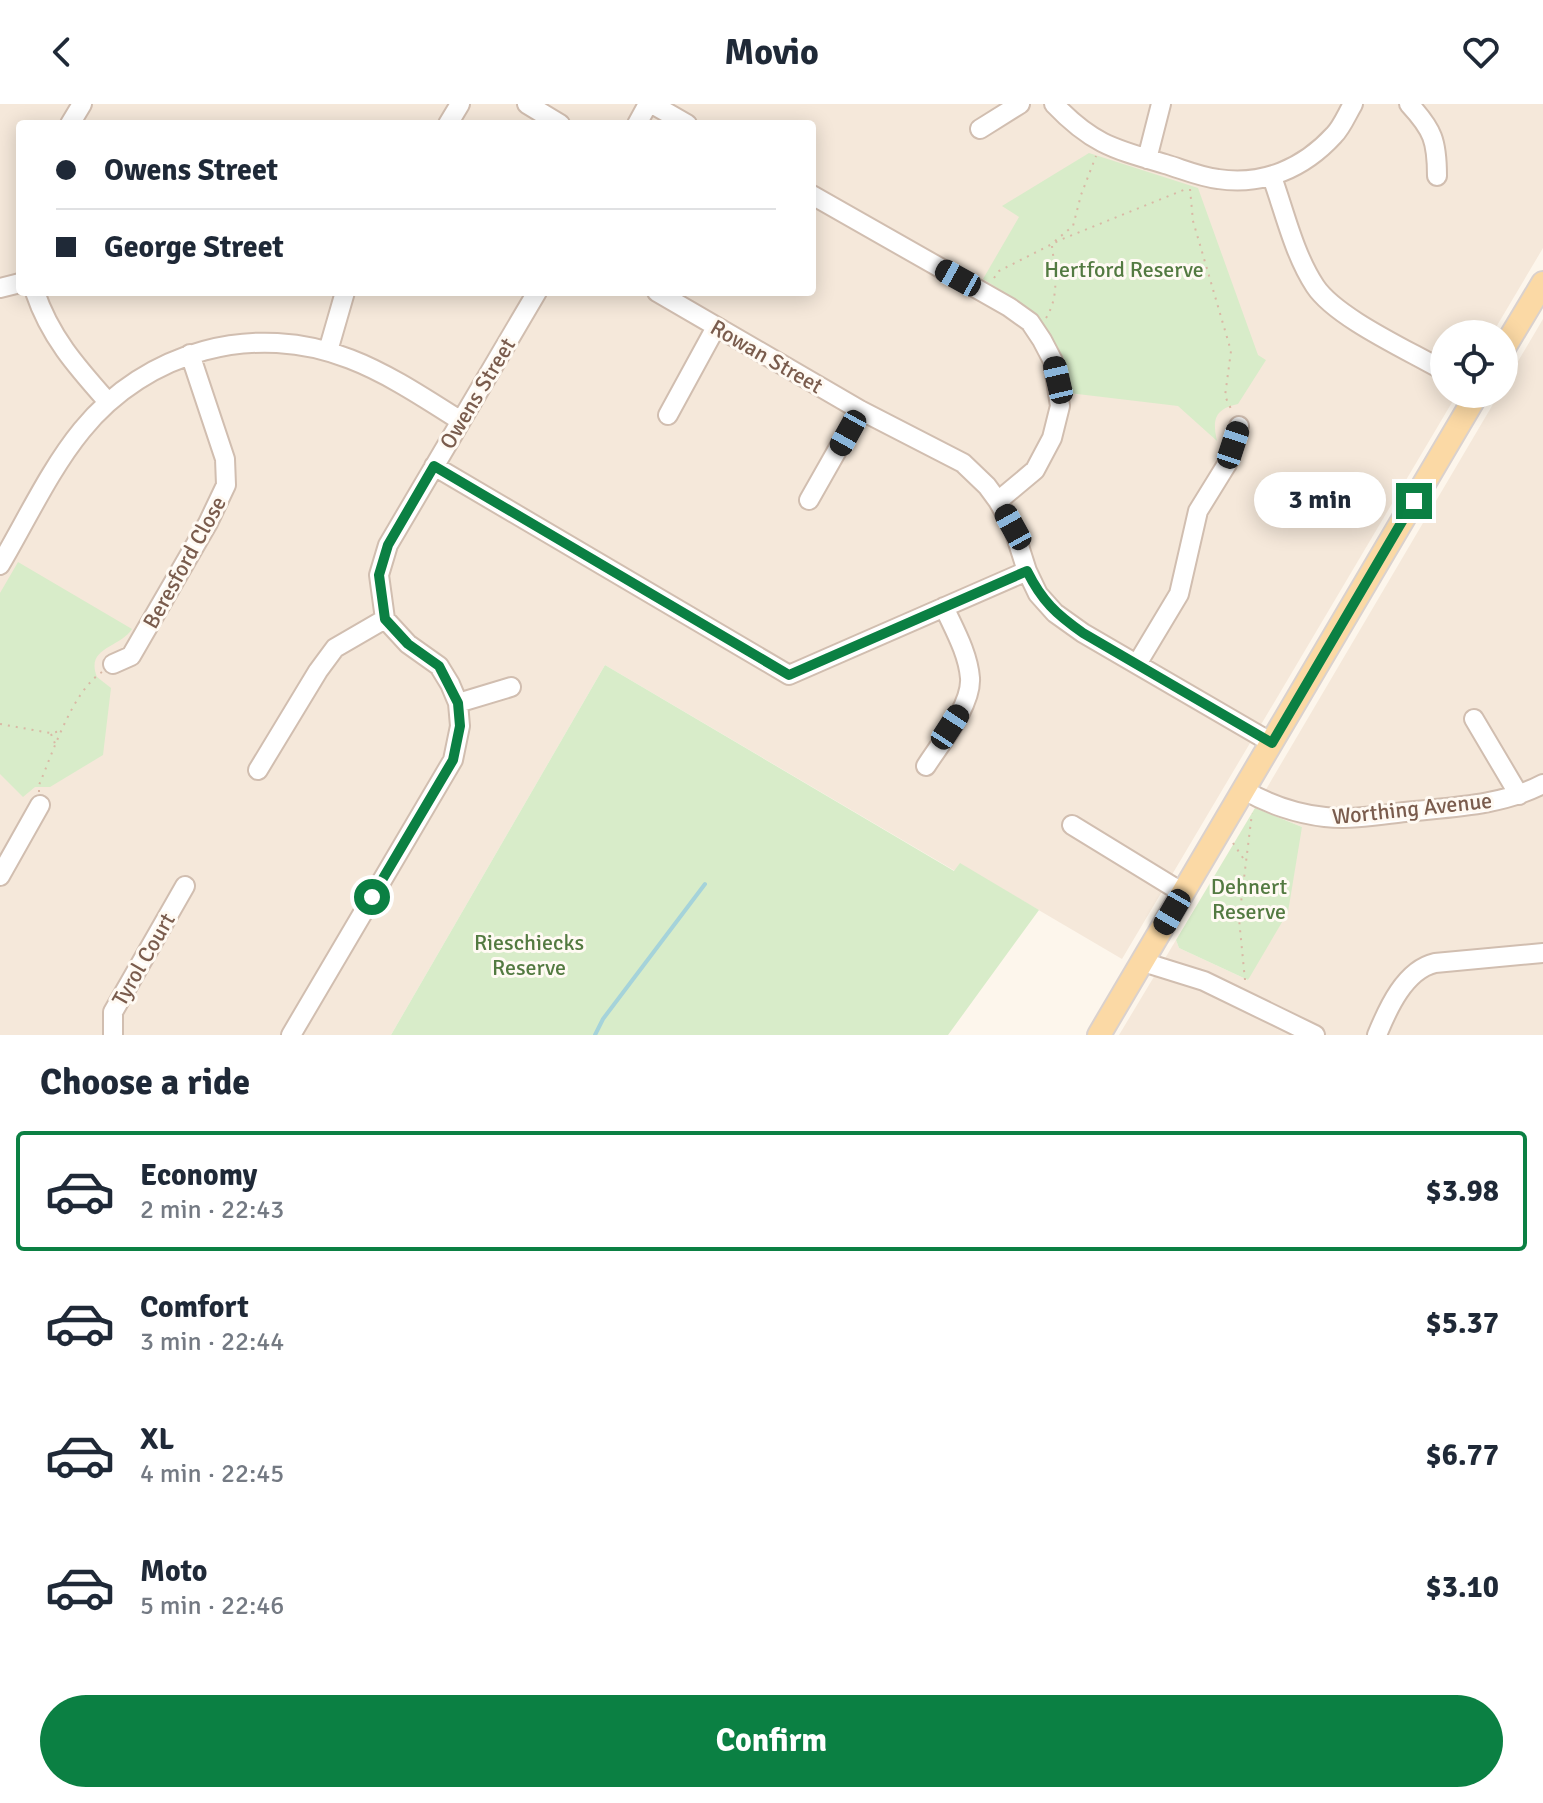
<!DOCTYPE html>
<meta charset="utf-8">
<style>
:root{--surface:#fff;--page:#f2f2f3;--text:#1f2937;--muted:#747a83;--line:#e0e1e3;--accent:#0b8043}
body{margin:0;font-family:Signika,sans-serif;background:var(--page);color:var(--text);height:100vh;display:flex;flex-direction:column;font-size:30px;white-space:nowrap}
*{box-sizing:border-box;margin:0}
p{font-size:26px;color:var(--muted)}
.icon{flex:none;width:44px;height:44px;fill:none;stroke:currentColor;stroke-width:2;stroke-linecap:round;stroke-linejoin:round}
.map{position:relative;height:931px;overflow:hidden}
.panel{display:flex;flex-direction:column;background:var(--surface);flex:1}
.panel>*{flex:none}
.banner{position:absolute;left:16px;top:16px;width:800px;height:176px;border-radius:8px;box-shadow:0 4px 20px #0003;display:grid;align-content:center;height:176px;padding:0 40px;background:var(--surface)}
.fabs{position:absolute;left:1430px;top:216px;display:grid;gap:16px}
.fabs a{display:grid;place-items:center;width:88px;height:88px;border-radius:50%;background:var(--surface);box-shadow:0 4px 20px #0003;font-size:40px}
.end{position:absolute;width:36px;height:36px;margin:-18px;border:10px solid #0b8043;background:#fff;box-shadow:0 0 0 4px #fff}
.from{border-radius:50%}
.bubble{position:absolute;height:56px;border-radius:28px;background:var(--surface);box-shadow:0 4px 20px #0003;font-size:26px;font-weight:700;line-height:56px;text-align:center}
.car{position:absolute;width:24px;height:48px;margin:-24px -12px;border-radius:10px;box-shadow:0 0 6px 2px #0007;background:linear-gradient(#222 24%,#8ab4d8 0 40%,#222 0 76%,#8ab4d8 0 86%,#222 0)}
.banner b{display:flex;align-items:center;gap:28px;height:76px;font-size:30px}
.banner b+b{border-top:2px solid var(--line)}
.banner i{width:20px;height:20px;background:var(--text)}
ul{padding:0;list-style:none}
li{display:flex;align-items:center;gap:24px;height:120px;margin:0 16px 12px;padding:0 24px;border:4px solid transparent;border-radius:8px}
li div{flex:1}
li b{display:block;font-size:30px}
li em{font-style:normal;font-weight:700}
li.current{border-color:var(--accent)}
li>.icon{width:72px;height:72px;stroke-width:1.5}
h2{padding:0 40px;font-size:36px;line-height:96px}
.cta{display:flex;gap:16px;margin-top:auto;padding:16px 40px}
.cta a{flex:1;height:92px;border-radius:48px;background:var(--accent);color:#fff;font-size:32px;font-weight:700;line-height:92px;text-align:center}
header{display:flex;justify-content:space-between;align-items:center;height:104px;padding:0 40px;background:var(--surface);font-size:36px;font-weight:700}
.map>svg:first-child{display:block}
.residential{fill:#f5e8da;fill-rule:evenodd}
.green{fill:#d8ecc9}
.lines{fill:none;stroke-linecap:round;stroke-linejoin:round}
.stream{stroke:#a5d3da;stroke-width:4}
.minor-casing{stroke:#d1beb0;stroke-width:22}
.major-casing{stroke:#dad1cd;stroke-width:26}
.path{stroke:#d9b8a5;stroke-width:2;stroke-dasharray:2 6;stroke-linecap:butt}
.minor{stroke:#fff;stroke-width:18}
.major{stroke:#fbd9a5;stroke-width:22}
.route{stroke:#0b8043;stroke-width:10}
.labels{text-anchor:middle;stroke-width:6;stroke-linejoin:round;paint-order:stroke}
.park-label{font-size:22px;fill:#537a41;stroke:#fffaf3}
.street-label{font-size:22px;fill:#7a5c4d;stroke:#fffaf3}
</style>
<header><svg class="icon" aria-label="back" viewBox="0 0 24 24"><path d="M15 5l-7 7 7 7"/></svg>Movio<svg class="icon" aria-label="heart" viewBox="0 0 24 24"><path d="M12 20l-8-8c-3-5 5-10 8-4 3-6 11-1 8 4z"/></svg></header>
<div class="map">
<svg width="1543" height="931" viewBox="0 0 1543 931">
<rect width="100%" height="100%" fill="#fdf6ec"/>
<path class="residential" d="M0 0H1543V144L1492 230H1444V290H1457L1122 855 960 760 955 767 605 561 391 931H0ZM20 20H812V188H20Z
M1543 215V931H1119L1176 836 1179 844 1248 876 1302 723 1255 704 1499 290H1504V281Z"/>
<path class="green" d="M1089 49 1198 84 1258 251 1266 256 1238 300C1215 305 1212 315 1217 337L1178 302 1069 289C1061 227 1033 206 983 175L1019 113 1002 102Z
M18 458 132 525C120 544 85 543 97 573L111 584 103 651 50 683H35L23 693 0 670V489Z
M605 561 954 767 960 759 1039 806 948 931H391Z
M1255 704 1302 723 1288 808 1248 876 1179 844 1176 836Z"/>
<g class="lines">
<path class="stream" d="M595 931 603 915 705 780"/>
<g class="minor-casing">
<path id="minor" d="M527 0 560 20
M652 0 687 20
M1054 0C1092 40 1114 45 1165 60 1182 65 1200 73 1218 75 1263 82 1304 64 1334 31 1342 23 1347 10 1353 0
M1409 0C1433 26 1437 37 1437 72
M70 20 82 0
M448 20 460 0
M637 20 648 0
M980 25 1020 0
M1147 55 1161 0
M1272 73C1285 109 1294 150 1315 182 1336 214 1410 247 1444 267
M812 91 1009 203 1030 218 1042 236 1053 257 1060 302 1052 334 1035 366 998 397
M0 184 20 179
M35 188C50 233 77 263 108 298
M657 188 860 306 963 359 987 382 998 397 1013 423 1027 467 1038 490 1055 509 1083 529 1272 639
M328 247 345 188
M668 311 716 223
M434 362 789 571 1027 467
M809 396 860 306
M0 461C26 417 50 365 82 326 146 247 255 217 350 255 389 270 426 295 461 317
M113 560 131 552 208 419 226 381 225 355 190 250
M1137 560 1179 490 1198 407 1227 360 1239 322
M458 599 511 583
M1474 615 1519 691
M926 662C940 640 972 601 970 574 968 549 954 525 944 503
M258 666 318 567 335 544 385 515
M1244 686C1268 700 1298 710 1325 713 1352 716 1379 711 1405 708 1451 703 1501 702 1543 680
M1072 721 1183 789
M0 772 40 701
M1143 858 1204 877 1315 931
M113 931V908L185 782
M291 931 453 656 460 622 458 599 450 580 439 562 408 540 385 515 379 471 388 441 537 188
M1377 931C1388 904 1405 866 1435 859L1543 849"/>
</g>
<g class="major-casing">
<path id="major" d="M1504 244 1543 179
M1099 931 1477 290"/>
</g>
<path class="path" d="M1190 85 1193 117 1231 247 1225 292 1232 307
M1055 137 1073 122 1081 91 1096 52
M994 174 999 167 1060 136 1186 85
M1046 214C1060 191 1055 168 1052 142
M0 620 50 629 62 627
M51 630 56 642
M39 688V681C53 648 72 588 102 568
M1233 739 1245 757
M1245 876 1239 815 1252 709"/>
<use href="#minor" class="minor"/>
<use href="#major" class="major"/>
</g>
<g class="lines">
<path class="route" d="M372 793 453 656 460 622 458 599 439 562 408 540 385 515 379 471 388 441 434 362 789 571 1027 467C1042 497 1056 510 1083 529L1272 639 1414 397"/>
</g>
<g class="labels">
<g class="park-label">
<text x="1124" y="173">Hertford Reserve</text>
<text x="1249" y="790">Dehnert<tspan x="1249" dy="25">Reserve</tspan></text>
<text x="529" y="846">Rieschiecks<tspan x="529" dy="25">Reserve</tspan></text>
</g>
<g class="street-label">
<text transform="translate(767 252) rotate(30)" y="8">Rowan Street</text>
<text transform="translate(477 289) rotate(-59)" y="8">Owens Street</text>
<text transform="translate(184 458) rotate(-61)" y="8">Beresford Close</text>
<text transform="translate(1412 704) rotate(-6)" y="8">Worthing Avenue</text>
<text transform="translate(143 855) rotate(-60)" y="8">Tyrol Court</text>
</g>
</g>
</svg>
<div class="fabs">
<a><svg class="icon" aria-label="locate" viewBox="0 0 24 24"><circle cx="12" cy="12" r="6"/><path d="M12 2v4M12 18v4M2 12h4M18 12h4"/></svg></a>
</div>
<i class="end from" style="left:372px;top:793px"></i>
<i class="end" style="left:1414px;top:397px"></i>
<div class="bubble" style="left:1254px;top:368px;width:132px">3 min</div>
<i class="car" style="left:958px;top:174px;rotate:299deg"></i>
<i class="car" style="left:1058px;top:276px;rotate:347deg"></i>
<i class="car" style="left:848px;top:329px;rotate:209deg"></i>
<i class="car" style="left:1233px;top:341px;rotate:18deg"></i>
<i class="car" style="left:1013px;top:423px;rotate:331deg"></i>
<i class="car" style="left:950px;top:623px;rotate:33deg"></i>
<i class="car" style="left:1172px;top:808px;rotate:210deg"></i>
<div class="banner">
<b><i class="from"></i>Owens Street</b>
<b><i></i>George Street</b>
</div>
</div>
<section class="panel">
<h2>Choose a ride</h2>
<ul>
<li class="current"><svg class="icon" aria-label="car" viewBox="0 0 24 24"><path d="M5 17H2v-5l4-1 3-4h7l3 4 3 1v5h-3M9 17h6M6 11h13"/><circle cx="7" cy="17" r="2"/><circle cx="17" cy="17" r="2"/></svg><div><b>Economy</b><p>2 min · 22:43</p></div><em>$3.98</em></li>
<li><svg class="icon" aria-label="car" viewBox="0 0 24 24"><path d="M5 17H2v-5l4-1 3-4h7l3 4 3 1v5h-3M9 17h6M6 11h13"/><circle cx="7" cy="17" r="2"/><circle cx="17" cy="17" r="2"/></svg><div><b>Comfort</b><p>3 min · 22:44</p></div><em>$5.37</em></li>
<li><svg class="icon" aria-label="car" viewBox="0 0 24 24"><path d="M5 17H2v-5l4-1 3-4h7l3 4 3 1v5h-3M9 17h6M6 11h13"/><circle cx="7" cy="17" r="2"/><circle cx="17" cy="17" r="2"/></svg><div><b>XL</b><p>4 min · 22:45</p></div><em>$6.77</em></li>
<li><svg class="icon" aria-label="car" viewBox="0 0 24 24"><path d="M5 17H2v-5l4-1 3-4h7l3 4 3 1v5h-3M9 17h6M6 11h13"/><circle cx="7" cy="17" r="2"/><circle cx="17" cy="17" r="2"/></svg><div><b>Moto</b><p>5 min · 22:46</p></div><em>$3.10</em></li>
</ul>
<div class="cta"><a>Confirm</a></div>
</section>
